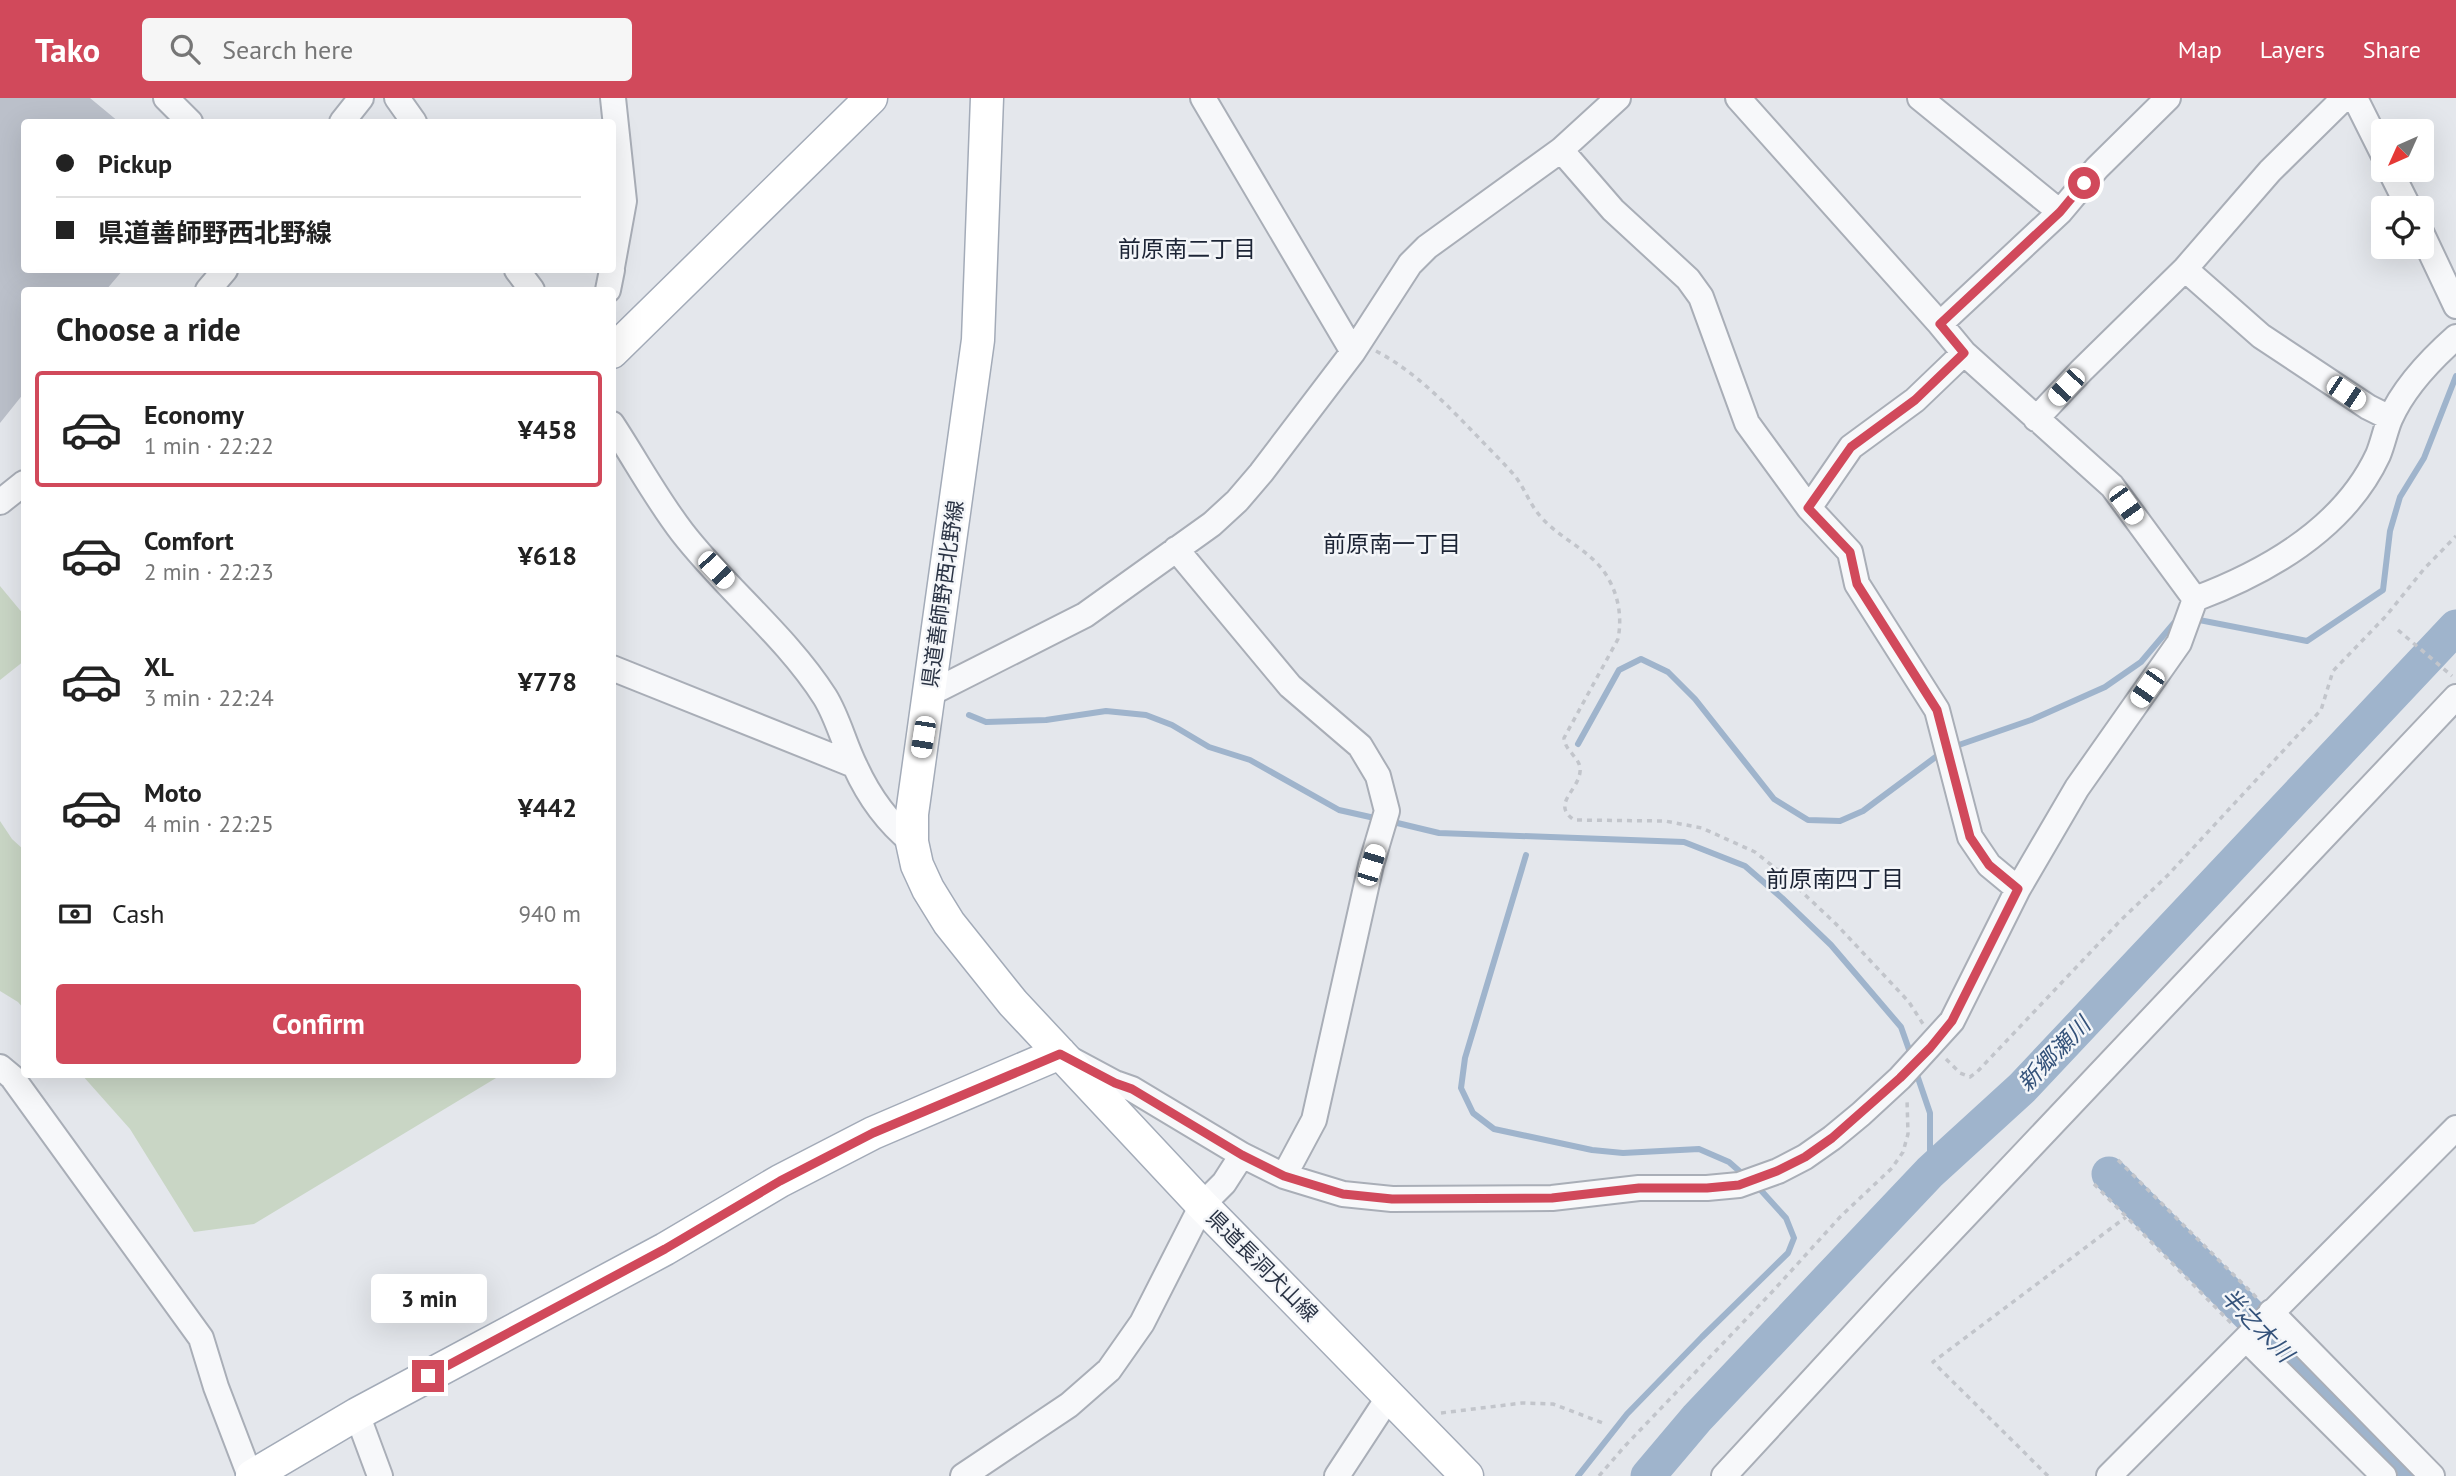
<!DOCTYPE html>
<meta charset="utf-8">
<style>
:root{--surface:#fff;--page:#f6f6f6;--text:#222;--muted:#767676;--line:#e0e0e0;--accent:#d1495b}
body{margin:0;font-family:"PT Sans","Noto Sans JP",sans-serif;background:var(--page);color:var(--text);height:100vh;display:flex;flex-direction:column;font-size:26px;white-space:nowrap}
*{box-sizing:border-box;margin:0}
p{font-size:23px;color:var(--muted)}
.icon{flex:none;width:38px;height:38px;fill:none;stroke:currentColor;stroke-width:2;stroke-linecap:round;stroke-linejoin:round}
.map{position:relative;flex:1;overflow:hidden}
.drawer{position:absolute;left:21px;top:189px;width:595px;height:791px;display:flex;flex-direction:column;background:var(--surface);border-radius:7px;box-shadow:0 7px 28px #0002}
.drawer>*{flex:none}
.guide{position:absolute;left:21px;top:21px;width:595px;height:154px;border-radius:7px;box-shadow:0 7px 28px #0002;display:grid;align-content:center;height:154px;padding:0 35px;background:var(--surface)}
.needle{width:46px;rotate:225deg}
.buttons{position:absolute;left:2371px;top:21px;display:grid;gap:14px}
.buttons a{display:grid;place-items:center;width:63px;height:63px;border-radius:7px;background:var(--surface);box-shadow:0 7px 28px #0002;font-size:35px}
.end{position:absolute;width:32px;height:32px;margin:-16px;border:9px solid #d1495b;background:#fff;box-shadow:0 0 0 4px #fff}
.from{border-radius:50%}
.bubble{position:absolute;height:49px;border-radius:7px;background:var(--surface);box-shadow:0 7px 28px #0002;font-size:23px;font-weight:700;line-height:49px;text-align:center}
.car{position:absolute;width:21px;height:42px;margin:-21px -10px;border-radius:9px;box-shadow:0 0 5px 2px #0007;background:linear-gradient(#fff 24%,#345 0 40%,#fff 0 76%,#345 0 86%,#fff 0)}
.guide b{display:flex;align-items:center;gap:24px;height:66px;font-size:26px}
.guide b+b{border-top:2px solid var(--line)}
.guide i{width:18px;height:18px;background:var(--text)}
ul{padding:0;list-style:none}
li{display:flex;align-items:center;gap:21px;height:116px;margin:0 14px 10px;padding:0 21px;border:4px solid transparent;border-radius:7px}
li div{flex:1}
li b{display:block;font-size:26px}
li em{font-style:normal;font-weight:700}
li.on{border-color:var(--accent)}
li>.icon{width:63px;height:63px;stroke-width:1.5}
h2{padding:0 35px;font-size:32px;line-height:84px}
.pay{display:flex;align-items:center;gap:18px;height:77px;padding:0 35px;font-size:26px}
.pay p{margin-inline-start:auto}
.cta{display:flex;gap:14px;margin-top:auto;padding:14px 35px}
.cta a{flex:1;height:80px;border-radius:7px;background:var(--accent);color:#fff;font-size:28px;font-weight:700;line-height:80px;text-align:center}
header{display:flex;align-items:center;gap:42px;box-sizing:border-box;height:98px;padding:0 35px;background:var(--accent);color:#fff}
header strong{font-size:33px}
nav{display:flex;gap:38px;margin-inline-start:auto;font-size:24px}
.search{width:490px;height:63px;background:var(--page);display:flex;align-items:center;gap:18px;box-sizing:border-box;padding:0 24px;border-radius:7px;color:var(--muted);font-size:26px}
.map>svg:first-child{display:block}
.green{fill:#c9d6c5}
.lines{fill:none;stroke-linecap:round;stroke-linejoin:round}
.stream{stroke:#9fb4cc;stroke-width:6}
.river{stroke:#9fb4cc;stroke-width:35}
.building{fill:#bbc0ca}
.minor-casing{stroke:#a9aeb7;stroke-width:28}
.major-casing{stroke:#a3abb8;stroke-width:35}
.path{stroke:#c2c5cb;stroke-width:3.5;stroke-dasharray:5 5;stroke-linecap:butt}
.minor{stroke:#f7f8fa;stroke-width:24}
.major{stroke:#fff;stroke-width:32}
.route{stroke:#d1495b;stroke-width:9}
.labels{text-anchor:middle;stroke-width:5;stroke-linejoin:round;paint-order:stroke}
.street-label{font-size:21px;fill:#2b3445;stroke:#f4f6f9}
.neighbourhood-label{font-size:23px;fill:#1d2536;stroke:#f4f6f9}
.water-label{font-size:23px;font-style:italic;fill:#34527a;stroke:#f4f6f9}
</style>
<header>
<strong>Tako</strong>
<div class="search"><svg class="icon" aria-label="search" viewBox="0 0 24 24"><circle cx="10" cy="10" r="6"/><path d="M15 15l6 6"/></svg>Search here</div>
<nav><a>Map</a><a>Layers</a><a>Share</a></nav>
</header>
<div class="map">
<svg width="2456" height="1378" viewBox="0 0 2456 1378">
<rect width="100%" height="100%" fill="#e4e7ec"/>
<path class="green" d="M0 488 24 517V563L0 582Z
M0 723 12 741 24 752V911L18 904 0 893Z
M82 977H501L254 1126 194 1134 130 1031Z"/>
<g class="lines">
<path class="stream" d="M2194 521 2307 543 2383 492 2390 433 2400 399 2424 360 2456 278
M969 617 986 624 1046 622 1106 613 1146 617 1172 627 1209 649 1250 662 1339 712 1379 721
M1578 646 1619 572 1641 561 1668 574 1695 601 1774 701 1808 722 1840 723 1863 713 1941 655
M1953 649 2031 622 2105 589 2141 564 2174 525
M1389 723 1439 735 1684 744 1745 768 1782 800 1831 847 1901 929 1912 960
M1526 757 1465 960 1461 990 1473 1015 1494 1031 1592 1052 1623 1055 1699 1051 1729 1064 1746 1079
M1916 974 1930 1015V1074
M1578 1378 1627 1316 1702 1239 1788 1155 1794 1140 1786 1120 1757 1088"/>
<path class="river" d="M2109 1076 2286 1254 2404 1378
M1648 1378 1697 1320 1930 1074 2022 990 2456 529"/>
</g>
<path class="building" d="M0 0H90L119 24H24V172H123L106 192H24V295L0 325Z"/>
<g class="lines">
<g class="minor-casing">
<path id="minor" d="M166 0 190 24
M397 0 414 24
M1203 0 1353 254
M1738 0 1940 226
M1920 0 2060 114
M2355 0 2384 58
M342 24 361 0
M1561 52 1613 112 1688 181 1701 199 1747 325 1809 410
M2390 72 2409 110
M2422 136 2456 208
M612 169 624 103 613 0
M2185 171 2261 238 2368 309 2390 320
M517 172 532 192
M208 192 225 172
M608 192 612 172
M1964 255 2112 388 2195 501
M2036 321 2081 273 2185 171 2270 73 2340 4 2347 0
M612 326C635 361 656 400 682 434 726 491 786 538 825 599 838 620 844 646 855 668 869 699 886 723 912 744
M0 404 24 385
M1176 451 1290 588 1360 648 1378 678 1387 713 1371 767 1314 1022 1284 1078
M612 570 854 667
M929 596 1085 517 1212 426 1237 403 1261 375 1353 254 1410 166 1427 149 1561 52 1618 0
M2018 791 1989 767 1970 739 1937 612 1857 486 1850 454 1809 410 1851 349 1915 302 1964 255 1940 226 2060 114 2097 70 2168 0
M1074 963 1115 985 1132 991 1242 1057 1284 1078 1343 1096 1392 1101 1552 1100 1639 1090H1707L1739 1087 1778 1073 1805 1059 1832 1040 1861 1016 1900 980 1952 923 2018 791 2077 690 2179 545 2195 501C2267 474 2344 430 2378 357 2383 345 2385 333 2390 321 2404 289 2430 262 2456 239
M0 969 12 979 201 1240 216 1289 250 1378
M2271 1214 2432 1378
M2246 1241 2384 1378
M357 1316 380 1378
M963 1378 1069 1307 1109 1272 1142 1225 1202 1107 1224 1085 1242 1057
M1337 1378 1390 1297
M1724 1378 1900 1187 2456 599
M2109 1378 2456 1030"/>
</g>
<g class="major-casing">
<path id="major" d="M987 0 978 242 912 716V744L917 767 928 791 949 825 1013 905 1202 1107 1467 1378
M612 254 871 0
M252 1378 357 1316 665 1151 780 1083 873 1035 1060 955"/>
</g>
<path class="path" d="M1376 253C1416 274 1447 307 1478 339 1490 352 1504 365 1515 378 1525 391 1530 407 1541 419 1561 442 1593 453 1608 480 1619 499 1622 520 1618 541L1564 640C1565 654 1582 660 1580 674 1578 693 1551 706 1574 722L1665 723 1702 730 1755 754 1784 777 1836 826 1909 904 1923 926
M2398 532 2452 578
M1946 961 1960 975 1970 979 1977 974 2121 822 2168 777 2321 612 2333 573 2386 518 2424 471 2456 438
M2118 1062 2257 1200
M2094 1086 2233 1227
M1441 1315 1522 1305 1553 1306 1603 1325
M1599 1378 1624 1349 1772 1194 1841 1118 1892 1070 1903 1054 1908 1036 1907 1001
M2048 1378 1933 1264 2126 1119"/>
<use href="#minor" class="minor"/>
<use href="#major" class="major"/>
</g>
<g class="lines">
<path class="route" d="M428 1278 665 1151 780 1083 873 1035 1060 956 1115 985 1132 991 1242 1057 1284 1078 1343 1096 1392 1101 1552 1100 1639 1090H1707L1739 1087 1777 1073 1805 1059 1832 1040 1900 980 1930 950 1952 923 2018 791 1989 767 1970 739 1937 612 1857 486 1850 454 1808 410 1851 349 1915 302 1964 255 1940 226 2060 114 2084 85"/>
</g>
<g class="labels">
<g class="street-label">
<text transform="translate(943 496) rotate(-82)" y="7">県道善師野西北野線</text>
<text transform="translate(1262 1168) rotate(45)" y="7">県道長洞犬山線</text>
</g>
<g class="neighbourhood-label">
<text x="1187" y="159">前原南二丁目</text>
<text x="1392" y="454">前原南一丁目</text>
<text x="1835" y="789">前原南四丁目</text>
</g>
<g class="water-label">
<text transform="translate(2054 956) rotate(-46)" y="8">新郷瀬川</text>
<text transform="translate(2257 1227) rotate(46)" y="8">半之木川</text>
</g>
</g>
</svg>
<div class="buttons">
<a><svg class="needle" viewBox="-14 -14 28 28"><path d="M0-13l5 13h-10z" fill="#e53935"/><path d="M0 13l5-13h-10z" fill="#767676"/></svg></a>
<a><svg class="icon" aria-label="locate" viewBox="0 0 24 24"><circle cx="12" cy="12" r="6"/><path d="M12 2v4M12 18v4M2 12h4M18 12h4"/></svg></a>
</div>
<i class="end from" style="left:2084px;top:85px"></i>
<i class="end" style="left:428px;top:1278px"></i>
<div class="bubble" style="left:371px;top:1176px;width:116px">3 min</div>
<i class="car" style="left:2066px;top:289px;rotate:223deg"></i>
<i class="car" style="left:2346px;top:295px;rotate:124deg"></i>
<i class="car" style="left:2126px;top:407px;rotate:144deg"></i>
<i class="car" style="left:716px;top:472px;rotate:137deg"></i>
<i class="car" style="left:2147px;top:590px;rotate:215deg"></i>
<i class="car" style="left:923px;top:639px;rotate:189deg"></i>
<i class="car" style="left:1371px;top:767px;rotate:17deg"></i>
<div class="guide">
<b><i class="from"></i>Pickup</b>
<b><i></i>県道善師野西北野線</b>
</div>
<section class="drawer">
<h2>Choose a ride</h2>
<ul>
<li class="on"><svg class="icon" aria-label="car" viewBox="0 0 24 24"><path d="M5 17H2v-5l4-1 3-4h7l3 4 3 1v5h-3M9 17h6M6 11h13"/><circle cx="7" cy="17" r="2"/><circle cx="17" cy="17" r="2"/></svg><div><b>Economy</b><p>1 min · 22:22</p></div><em>¥458</em></li>
<li><svg class="icon" aria-label="car" viewBox="0 0 24 24"><path d="M5 17H2v-5l4-1 3-4h7l3 4 3 1v5h-3M9 17h6M6 11h13"/><circle cx="7" cy="17" r="2"/><circle cx="17" cy="17" r="2"/></svg><div><b>Comfort</b><p>2 min · 22:23</p></div><em>¥618</em></li>
<li><svg class="icon" aria-label="car" viewBox="0 0 24 24"><path d="M5 17H2v-5l4-1 3-4h7l3 4 3 1v5h-3M9 17h6M6 11h13"/><circle cx="7" cy="17" r="2"/><circle cx="17" cy="17" r="2"/></svg><div><b>XL</b><p>3 min · 22:24</p></div><em>¥778</em></li>
<li><svg class="icon" aria-label="car" viewBox="0 0 24 24"><path d="M5 17H2v-5l4-1 3-4h7l3 4 3 1v5h-3M9 17h6M6 11h13"/><circle cx="7" cy="17" r="2"/><circle cx="17" cy="17" r="2"/></svg><div><b>Moto</b><p>4 min · 22:25</p></div><em>¥442</em></li>
</ul>
<div class="pay"><svg class="icon" aria-label="cash" viewBox="0 0 24 24"><path d="M3 7h18v10H3z"/><circle cx="12" cy="12" r="2"/></svg>Cash<p>940 m</p></div>
<div class="cta"><a>Confirm</a></div>
</section>
</div>
